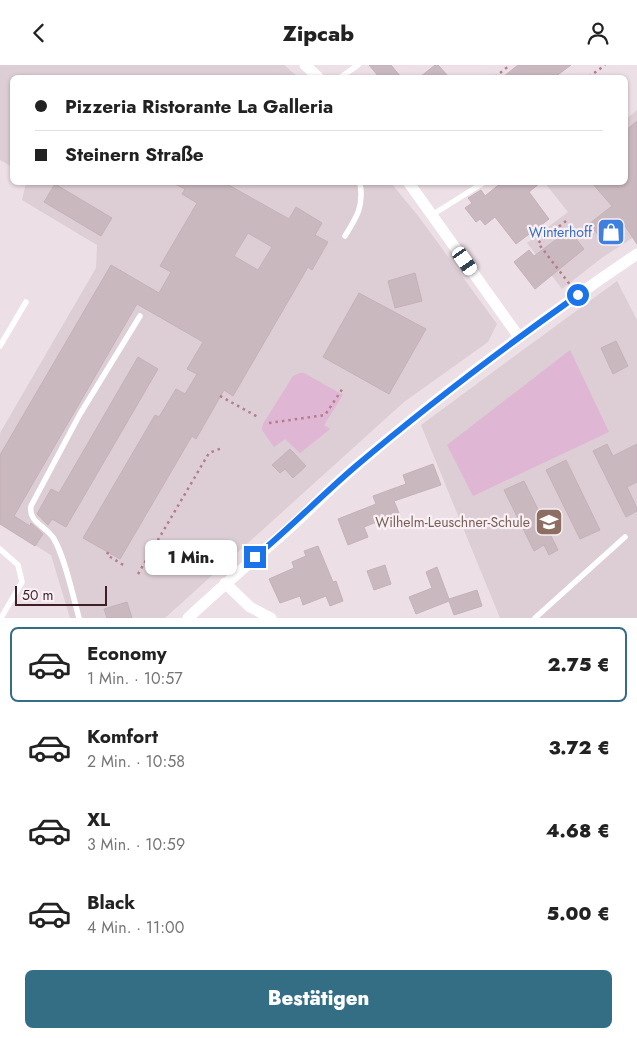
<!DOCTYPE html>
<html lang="de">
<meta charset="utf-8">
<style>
:root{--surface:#fff;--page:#f6f6f6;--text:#222;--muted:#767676;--line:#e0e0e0;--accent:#346e85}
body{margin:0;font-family:Jost,sans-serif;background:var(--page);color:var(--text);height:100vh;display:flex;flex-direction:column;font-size:19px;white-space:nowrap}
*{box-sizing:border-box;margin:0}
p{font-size:16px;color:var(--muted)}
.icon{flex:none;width:28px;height:28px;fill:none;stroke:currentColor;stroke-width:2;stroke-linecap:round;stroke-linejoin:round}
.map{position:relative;height:553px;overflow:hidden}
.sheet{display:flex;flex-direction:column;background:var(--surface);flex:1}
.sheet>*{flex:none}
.guide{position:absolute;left:10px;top:10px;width:618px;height:110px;border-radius:8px;box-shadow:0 1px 4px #0004;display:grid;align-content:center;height:110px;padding:0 25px;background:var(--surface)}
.scale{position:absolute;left:15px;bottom:12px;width:92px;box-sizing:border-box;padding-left:5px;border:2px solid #3e1f26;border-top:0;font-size:14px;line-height:18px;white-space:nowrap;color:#3e1f26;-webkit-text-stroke:4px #f8f0f4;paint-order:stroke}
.end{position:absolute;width:22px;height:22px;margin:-11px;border:6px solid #1a73e8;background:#fff;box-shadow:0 0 0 2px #fff}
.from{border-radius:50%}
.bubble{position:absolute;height:35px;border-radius:8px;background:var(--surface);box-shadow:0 1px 4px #0004;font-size:16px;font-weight:800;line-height:35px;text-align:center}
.car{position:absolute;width:15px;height:30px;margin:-15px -8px;border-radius:6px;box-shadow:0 0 4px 1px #0007;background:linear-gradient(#fff 24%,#345 0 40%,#fff 0 76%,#345 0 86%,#fff 0)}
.guide b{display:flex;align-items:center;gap:18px;height:48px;font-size:19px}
.guide b+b{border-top:1px solid var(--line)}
.guide i{width:12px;height:12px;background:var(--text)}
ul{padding:9px 0 0;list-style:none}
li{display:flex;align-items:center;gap:15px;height:75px;margin:0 10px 8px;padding:0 15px;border:2px solid transparent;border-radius:8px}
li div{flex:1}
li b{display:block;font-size:19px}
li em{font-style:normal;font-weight:800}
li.selected{border-color:var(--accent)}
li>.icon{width:45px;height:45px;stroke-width:1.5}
.cta{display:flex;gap:10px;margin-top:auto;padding:10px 25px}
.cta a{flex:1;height:58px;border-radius:8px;background:var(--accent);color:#fff;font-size:20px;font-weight:800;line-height:58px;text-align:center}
header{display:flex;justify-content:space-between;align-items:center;height:65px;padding:0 25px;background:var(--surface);font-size:22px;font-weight:800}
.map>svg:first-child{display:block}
.built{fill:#dcced4}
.green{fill:#dfb6d3}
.building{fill:#cab8bf;stroke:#c6b1b9;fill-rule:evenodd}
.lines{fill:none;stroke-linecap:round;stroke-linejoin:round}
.path{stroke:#b37d8c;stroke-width:2.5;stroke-dasharray:2.5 4;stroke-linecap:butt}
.lane{stroke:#fff;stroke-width:5.5}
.street{stroke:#fff;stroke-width:11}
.route{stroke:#1a73e8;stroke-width:6}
.labels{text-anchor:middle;stroke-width:4.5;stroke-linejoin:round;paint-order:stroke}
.shop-label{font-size:14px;fill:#366cbe;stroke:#f8f0f4;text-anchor:end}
.education-label{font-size:14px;fill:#785e54;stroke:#f8f0f4;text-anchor:end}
</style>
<header><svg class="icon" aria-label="back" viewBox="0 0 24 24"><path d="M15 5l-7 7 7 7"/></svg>Zipcab<svg class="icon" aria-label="person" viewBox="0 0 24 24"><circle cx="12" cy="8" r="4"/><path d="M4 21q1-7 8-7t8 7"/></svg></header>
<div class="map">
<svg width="637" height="553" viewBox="0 0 637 553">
<rect width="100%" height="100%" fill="#ecdfe5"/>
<path class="built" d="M0 0H284L298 12H12V102L0 95Z
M637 45V170L603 192 562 224 527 178 568 147 545 118H625V55Z
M26 118H391L419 152 497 259 488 277 404 337 165 553H70L51 490 0 459V368L96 203 97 180 22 135Z
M617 216 637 255V553H500L421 360Z"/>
<path class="green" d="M570 285 609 367 473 431 447 380Z
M300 308H304L343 330 324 360 330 364 300 388 285 374 274 382 262 365 263 359 293 311Z"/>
<path class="building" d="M369 0H391L401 12H379Z
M435 0H438L449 12H420Z
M518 0H571L555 12H503Z
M637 56V179L625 161 604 177 589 159 612 141 592 118H625V66Z
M173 118H225L289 154 296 142 322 158 315 170 328 177 312 205 308 202 233 331 224 325 196 374 192 371 120 494 83 473 155 350 159 352 176 324 185 329 197 309 187 304 203 277 137 239 14 451 30 461 31 458 43 469 35 481 0 459V390L111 200 159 228 171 207 160 201 197 138 182 129 185 124ZM248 168 272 182 258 205 234 191Z
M501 118H540L529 127 549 154 516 179 495 152 485 160 480 154 476 157 465 143 472 138 468 133 481 125 485 131Z
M55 119 112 153 101 171 44 137Z
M569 165 584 184 535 224 514 197 529 185 534 191Z
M415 208 422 236 395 243 388 216Z
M359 228 426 264 389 329 323 292Z
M616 276 628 301 613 309 601 283Z
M138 292 158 304 66 462 52 454 48 460 37 449 51 424 59 428Z
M607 379 613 391 637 379V417L627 422 637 443V446L626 452 593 386Z
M290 384 306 401 293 413 285 404 280 408 272 400Z
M566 395 600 465 580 474 546 405Z
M433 399 441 420 394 436 399 448 364 462 368 472 348 480 338 454 376 439 373 431 406 419 403 410Z
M524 416 558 485 549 490 544 480 534 486 504 425Z
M318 481 333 517 336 516 343 536 330 541 326 531 303 540 300 531 280 538 269 514 294 503 292 497 306 491 304 486Z
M385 500 391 519 374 525 367 506Z
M437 502 449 534 477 525 482 541 454 550 449 536 416 549 409 532 432 523 426 507Z
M127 537 132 553H107L104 544Z"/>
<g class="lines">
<path class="path" d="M495 12 510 0
M589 12 605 0
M566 156 538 178 571 221
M220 331 258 352
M269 358 325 350 343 323
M108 487 107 490 125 501
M138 509 209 388 222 383"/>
<path class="lane" d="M341 12 358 0
M432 150 483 118
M345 171C357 152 364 141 360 118
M0 281 26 237
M0 484 18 500 22 517 1 553
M79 553C73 531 65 493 54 474 46 461 28 457 31 441L80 349 140 251
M535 553 625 472"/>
<path class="street" d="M305 0 318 12
M409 118 519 272
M225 518 250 542 271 553
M188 553C219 524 252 496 284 468 309 446 331 422 356 401 445 325 540 255 637 189"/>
</g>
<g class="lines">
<path class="route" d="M255 492C290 463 322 430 356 401 428 340 502 284 578 230"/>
</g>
<defs>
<g id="shop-square" transform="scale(1.4375)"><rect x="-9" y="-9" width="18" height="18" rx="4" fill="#3f7fe0" stroke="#f8f0f4"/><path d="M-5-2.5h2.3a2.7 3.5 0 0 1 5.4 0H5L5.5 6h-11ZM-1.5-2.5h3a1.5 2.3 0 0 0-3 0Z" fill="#fff"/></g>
<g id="school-square" transform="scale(1.4375)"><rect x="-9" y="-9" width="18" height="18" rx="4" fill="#8d6e63" stroke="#f8f0f4"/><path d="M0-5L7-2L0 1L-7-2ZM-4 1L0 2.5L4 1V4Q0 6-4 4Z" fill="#fff"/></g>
</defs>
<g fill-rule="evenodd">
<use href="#shop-square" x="611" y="167"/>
<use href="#school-square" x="549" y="457"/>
</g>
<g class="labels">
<g class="shop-label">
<text x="592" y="172">Winterhoff</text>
</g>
<g class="education-label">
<text x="530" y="462">Wilhelm-Leuschner-Schule</text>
</g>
</g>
</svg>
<div class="scale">50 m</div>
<i class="end from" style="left:578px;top:230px"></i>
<i class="end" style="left:255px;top:492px"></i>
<div class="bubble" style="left:145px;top:475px;width:92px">1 Min.</div>
<i class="car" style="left:465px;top:196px;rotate:145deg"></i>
<div class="guide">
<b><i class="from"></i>Pizzeria Ristorante La Galleria</b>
<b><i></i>Steinern Straße</b>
</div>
</div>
<section class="sheet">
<ul>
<li class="selected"><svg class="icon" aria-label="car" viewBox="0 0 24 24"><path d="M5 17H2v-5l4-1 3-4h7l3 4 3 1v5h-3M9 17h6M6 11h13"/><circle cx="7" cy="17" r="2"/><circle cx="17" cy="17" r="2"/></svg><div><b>Economy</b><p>1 Min. · 10:57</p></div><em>2.75 €</em></li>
<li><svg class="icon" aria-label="car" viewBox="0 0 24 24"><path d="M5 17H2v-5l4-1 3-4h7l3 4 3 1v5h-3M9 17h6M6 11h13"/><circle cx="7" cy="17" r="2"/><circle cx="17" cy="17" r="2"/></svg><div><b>Komfort</b><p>2 Min. · 10:58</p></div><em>3.72 €</em></li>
<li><svg class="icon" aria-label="car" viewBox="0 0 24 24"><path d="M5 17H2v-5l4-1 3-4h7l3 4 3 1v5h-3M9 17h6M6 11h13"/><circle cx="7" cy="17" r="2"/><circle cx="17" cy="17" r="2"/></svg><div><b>XL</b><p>3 Min. · 10:59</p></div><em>4.68 €</em></li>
<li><svg class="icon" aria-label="car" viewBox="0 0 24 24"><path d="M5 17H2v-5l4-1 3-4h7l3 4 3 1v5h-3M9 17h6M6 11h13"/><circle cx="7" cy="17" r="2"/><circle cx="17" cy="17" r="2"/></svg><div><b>Black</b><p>4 Min. · 11:00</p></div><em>5.00 €</em></li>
</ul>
<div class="cta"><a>Bestätigen</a></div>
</section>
